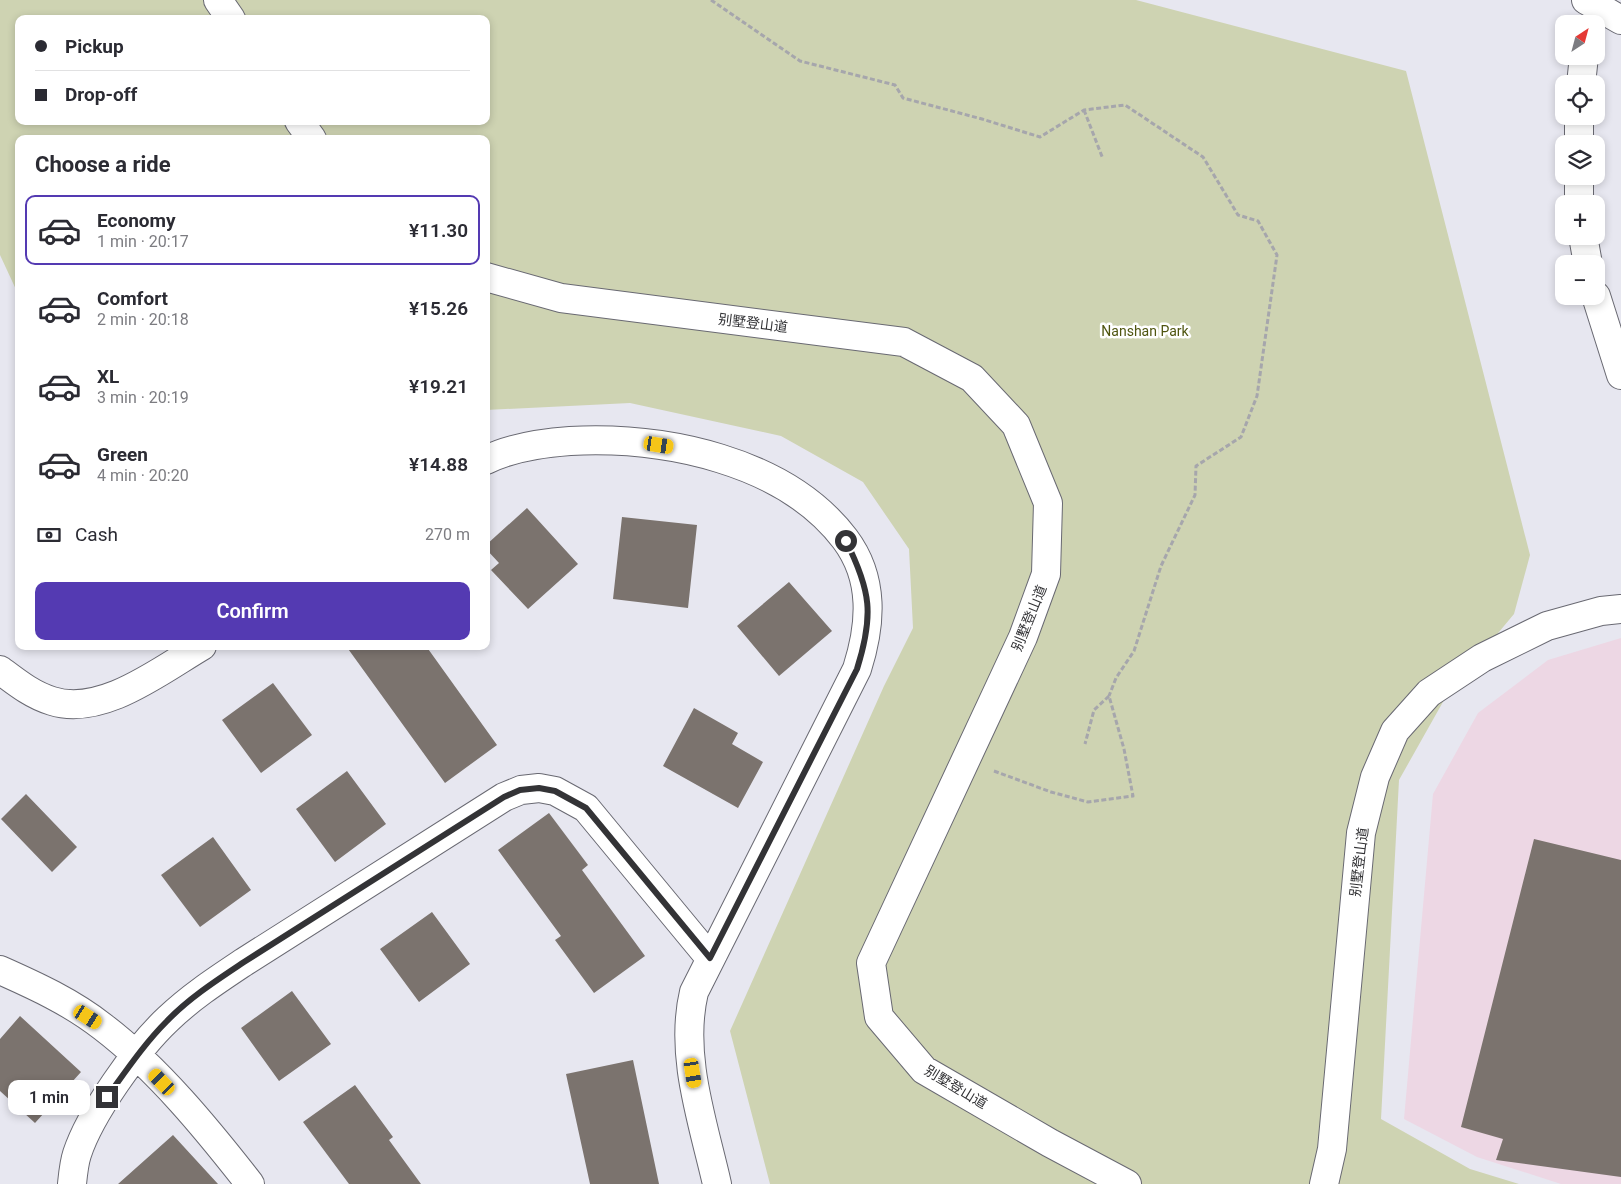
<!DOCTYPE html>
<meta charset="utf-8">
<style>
:root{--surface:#fff;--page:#f2f2f3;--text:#2b2b33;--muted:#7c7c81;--line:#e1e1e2;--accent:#543ab2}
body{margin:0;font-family:Roboto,"Noto Sans SC",sans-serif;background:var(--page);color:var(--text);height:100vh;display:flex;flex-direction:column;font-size:19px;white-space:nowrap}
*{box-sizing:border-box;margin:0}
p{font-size:16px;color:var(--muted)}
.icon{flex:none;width:28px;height:28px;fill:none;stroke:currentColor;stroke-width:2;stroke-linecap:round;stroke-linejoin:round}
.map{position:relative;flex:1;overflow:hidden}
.side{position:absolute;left:15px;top:135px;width:475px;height:515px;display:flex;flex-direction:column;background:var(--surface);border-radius:10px;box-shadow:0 2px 8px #0003}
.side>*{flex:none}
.hud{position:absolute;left:15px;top:15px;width:475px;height:110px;border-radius:10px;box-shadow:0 2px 8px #0003;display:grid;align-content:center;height:110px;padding:0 20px;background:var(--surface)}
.needle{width:32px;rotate:36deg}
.controls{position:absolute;left:1555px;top:15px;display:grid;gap:10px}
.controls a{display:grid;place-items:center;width:50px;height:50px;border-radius:10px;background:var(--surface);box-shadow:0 2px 8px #0003;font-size:25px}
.end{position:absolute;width:22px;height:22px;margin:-11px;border:6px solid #333336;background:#fff;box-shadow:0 0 0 2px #fff}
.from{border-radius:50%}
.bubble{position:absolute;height:35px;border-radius:10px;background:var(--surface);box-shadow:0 2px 8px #0003;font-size:16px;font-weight:600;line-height:35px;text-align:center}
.car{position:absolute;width:15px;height:30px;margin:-15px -8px;border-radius:6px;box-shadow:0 0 4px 1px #0007;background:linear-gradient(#f5c518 24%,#345 0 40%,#f5c518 0 76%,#345 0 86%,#f5c518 0)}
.hud b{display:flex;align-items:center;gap:18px;height:48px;font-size:19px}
.hud b+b{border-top:1px solid var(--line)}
.hud i{width:12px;height:12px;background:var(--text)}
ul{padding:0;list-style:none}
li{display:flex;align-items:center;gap:15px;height:70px;margin:0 10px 8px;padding:0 10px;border:2px solid transparent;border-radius:10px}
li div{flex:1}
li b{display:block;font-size:19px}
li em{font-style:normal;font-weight:600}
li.on{border-color:var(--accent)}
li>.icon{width:45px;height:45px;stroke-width:1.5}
h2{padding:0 20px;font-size:22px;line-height:60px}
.pay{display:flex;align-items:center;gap:12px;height:55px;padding:0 20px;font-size:19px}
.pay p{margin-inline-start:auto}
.primary-button{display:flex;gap:10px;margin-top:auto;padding:10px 20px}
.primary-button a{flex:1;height:58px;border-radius:10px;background:var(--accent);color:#fff;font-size:20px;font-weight:600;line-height:58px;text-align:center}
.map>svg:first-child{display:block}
.commercial{fill:#edd7e4}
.green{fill:#ced3b2;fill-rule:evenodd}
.building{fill:#7b736e}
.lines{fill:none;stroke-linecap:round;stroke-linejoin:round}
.minor-casing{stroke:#696972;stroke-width:30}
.path{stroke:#a6a6ac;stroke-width:3;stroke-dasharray:5 2.5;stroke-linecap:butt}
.minor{stroke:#fff;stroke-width:28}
.route{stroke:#333336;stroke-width:6}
.labels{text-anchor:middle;stroke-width:5;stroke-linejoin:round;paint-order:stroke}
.street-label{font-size:14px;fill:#333336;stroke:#fff}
.park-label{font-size:14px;fill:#4f5510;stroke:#fff}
</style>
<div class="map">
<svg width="1621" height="1184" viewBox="0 0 1621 1184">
<rect width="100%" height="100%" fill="#e7e7f0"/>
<path class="commercial" d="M1621 638V1184H1561L1477 1157 1404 1119 1433 794 1478 713 1548 660Z"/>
<path class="green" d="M0 0H1136L1406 71 1530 555 1514 614 1448 693 1399 780 1381 1119 1470 1169 1519 1184H770L730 1031 884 686 913 628 909 549 863 482 781 436 630 403 486 410V139H19V296L0 255ZM19 19H486V121H19Z"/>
<path class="building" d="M527 508 578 564 528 609 491 570 499 563 486 549V545Z
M622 517 697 525 688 608 613 599Z
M789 582 832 631 779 676 737 626Z
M346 646H426L497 745 445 783Z
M273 683 312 735 261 773 222 720Z
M694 708 738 733 732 744 763 762 738 808 663 766Z
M347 771 386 824 335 862 296 809Z
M26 794 77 847 52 872 1 819Z
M549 813 588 865 582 870 645 956 594 993 555 940 561 936 498 850Z
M213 837 251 890 200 927 161 875Z
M1534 839 1621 860V1177L1496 1160 1503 1139 1461 1127Z
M432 912 470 964 419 1002 380 949Z
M292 991 331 1044 279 1081 241 1028Z
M20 1016 81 1072 35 1123 0 1091V1039Z
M633 1060 659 1184H590L566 1074Z
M355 1085 393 1137 389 1140 421 1184H349L303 1122Z
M173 1135 218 1184H118Z"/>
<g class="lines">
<g class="minor-casing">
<path id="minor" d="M218 0 231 19
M1586 0 1621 20
M1581 84 1584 56
M299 121 312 139
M1579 144V116
M1579 176V204
M1583 236 1588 264
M486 277 561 298 904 342 972 378 1016 425 1048 503 1046 574 1023 637 871 963 879 1017 924 1070 1050 1143 1127 1184
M1596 296 1621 375
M486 460C512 447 542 443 570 441 664 436 785 460 845 539 875 579 871 625 857 669L694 992C679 1055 703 1122 717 1184
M0 670C16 682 32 695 52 701 102 717 161 670 202 646
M0 970C36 986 71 1002 103 1027 158 1069 207 1129 250 1184
M72 1184C73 1174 74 1163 77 1154 90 1114 137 1048 168 1019 191 997 217 980 244 962L504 797 521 790 539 788 555 791 586 808 710 958
M1324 1184 1332 1149 1361 833 1375 777 1395 731 1429 693 1482 658 1547 626 1601 611 1621 609"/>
</g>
<path class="path" d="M711 0 800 61 895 85 903 98 982 119 1040 137 1084 110 1125 105 1203 157 1238 215 1258 221 1277 255 1257 396 1241 437 1196 466 1195 495 1161 566 1134 651 1116 678 1109 696
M1084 110 1103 159
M994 771 1051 792 1088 802 1133 796 1124 749 1109 696 1094 710 1085 744"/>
<use href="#minor" class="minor"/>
</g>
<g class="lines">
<path class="route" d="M107 1097C126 1071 144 1044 167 1021 189 998 217 980 244 962L504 797 520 790 539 788 555 791 586 808 710 958 857 669C874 615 871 591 846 541"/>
</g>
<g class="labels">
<g class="street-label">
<text transform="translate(753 323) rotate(7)" y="5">别墅登山道</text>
<text transform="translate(1029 618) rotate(-68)" y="5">别墅登山道</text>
<text transform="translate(1359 862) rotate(-83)" y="5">别墅登山道</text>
<text transform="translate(956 1087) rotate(31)" y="5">别墅登山道</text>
</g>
<g class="park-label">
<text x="1145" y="336">Nanshan Park</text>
</g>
</g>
</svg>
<div class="controls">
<a><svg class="needle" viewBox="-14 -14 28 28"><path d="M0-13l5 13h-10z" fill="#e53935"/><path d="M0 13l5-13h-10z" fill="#7c7c81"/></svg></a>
<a><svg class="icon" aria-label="locate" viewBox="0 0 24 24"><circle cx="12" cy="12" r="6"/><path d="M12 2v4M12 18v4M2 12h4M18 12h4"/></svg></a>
<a><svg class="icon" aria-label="layers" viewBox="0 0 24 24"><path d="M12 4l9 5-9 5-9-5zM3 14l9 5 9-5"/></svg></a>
<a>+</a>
<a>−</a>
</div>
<i class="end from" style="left:846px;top:541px"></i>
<i class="end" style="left:107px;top:1097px"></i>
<div class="bubble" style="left:8px;top:1080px;width:82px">1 min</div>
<i class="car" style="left:659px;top:445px;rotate:99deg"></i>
<i class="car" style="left:88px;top:1017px;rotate:123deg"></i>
<i class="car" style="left:693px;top:1073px;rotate:171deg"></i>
<i class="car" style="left:162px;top:1082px;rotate:316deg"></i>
<div class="hud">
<b><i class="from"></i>Pickup</b>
<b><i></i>Drop-off</b>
</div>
<section class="side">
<h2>Choose a ride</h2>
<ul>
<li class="on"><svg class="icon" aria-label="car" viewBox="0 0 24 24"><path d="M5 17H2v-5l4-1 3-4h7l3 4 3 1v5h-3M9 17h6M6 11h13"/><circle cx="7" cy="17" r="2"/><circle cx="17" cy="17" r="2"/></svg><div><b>Economy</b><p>1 min · 20:17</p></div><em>¥11.30</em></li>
<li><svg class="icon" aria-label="car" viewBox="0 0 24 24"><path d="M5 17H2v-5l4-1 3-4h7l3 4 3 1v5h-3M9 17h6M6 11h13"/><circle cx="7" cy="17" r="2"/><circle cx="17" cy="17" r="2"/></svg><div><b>Comfort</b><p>2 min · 20:18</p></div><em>¥15.26</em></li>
<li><svg class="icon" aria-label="car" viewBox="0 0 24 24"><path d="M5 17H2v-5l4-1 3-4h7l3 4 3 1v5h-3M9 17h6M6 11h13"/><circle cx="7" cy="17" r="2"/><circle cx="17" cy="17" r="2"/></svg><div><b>XL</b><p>3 min · 20:19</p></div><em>¥19.21</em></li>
<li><svg class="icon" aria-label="car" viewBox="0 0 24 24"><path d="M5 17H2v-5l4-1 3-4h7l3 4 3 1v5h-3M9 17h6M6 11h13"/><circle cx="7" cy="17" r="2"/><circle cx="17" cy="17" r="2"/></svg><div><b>Green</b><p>4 min · 20:20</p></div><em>¥14.88</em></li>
</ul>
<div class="pay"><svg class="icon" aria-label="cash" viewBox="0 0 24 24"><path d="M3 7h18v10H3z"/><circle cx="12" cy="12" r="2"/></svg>Cash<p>270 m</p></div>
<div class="primary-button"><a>Confirm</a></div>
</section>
</div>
